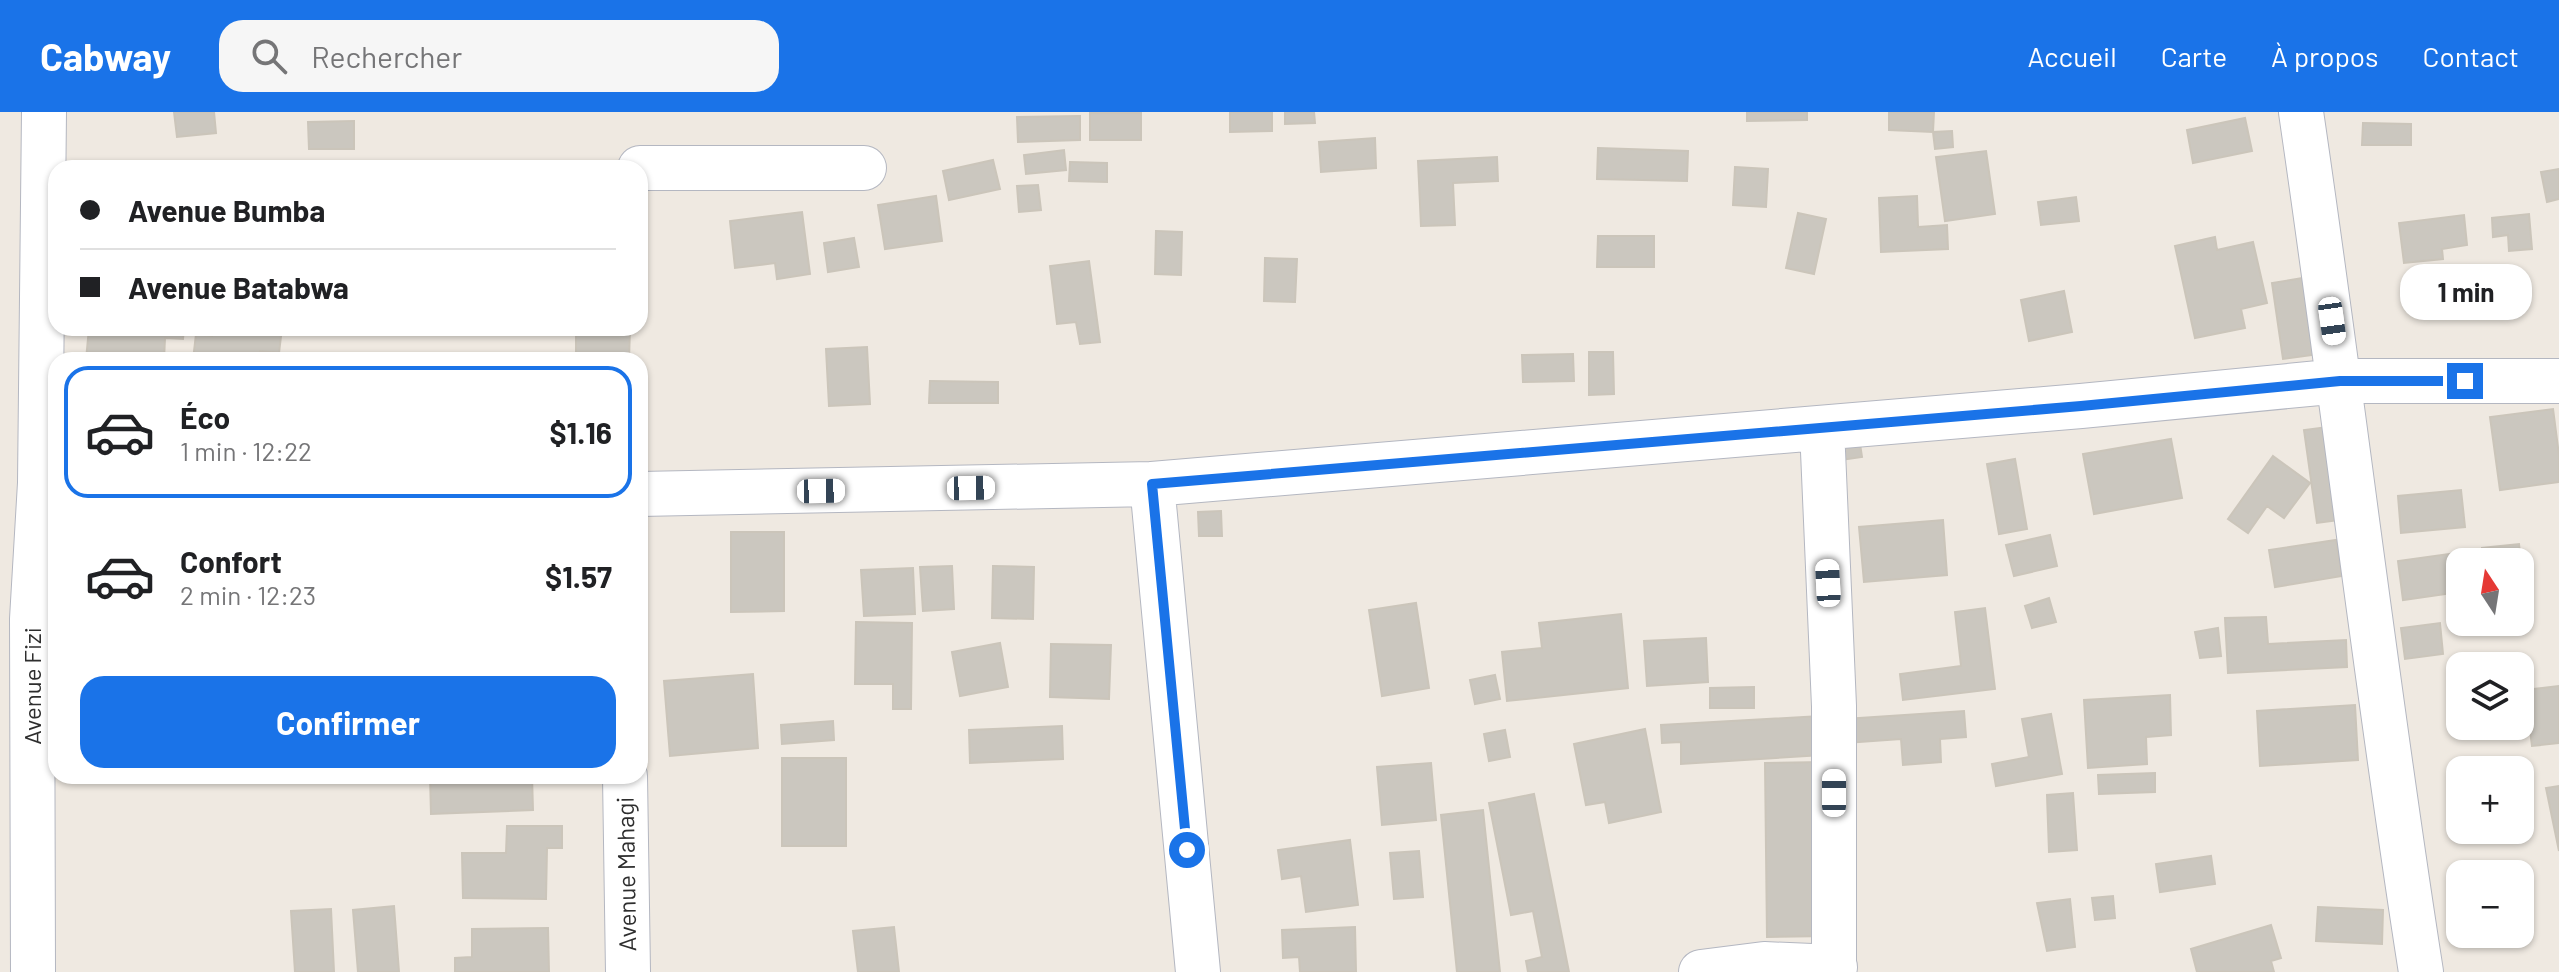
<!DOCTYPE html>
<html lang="fr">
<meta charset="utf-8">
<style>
:root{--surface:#fff;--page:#f6f6f6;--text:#202124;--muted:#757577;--line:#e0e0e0;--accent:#1a73e8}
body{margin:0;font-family:Barlow,sans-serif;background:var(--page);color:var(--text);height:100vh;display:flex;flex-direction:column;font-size:30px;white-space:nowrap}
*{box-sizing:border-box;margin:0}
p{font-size:26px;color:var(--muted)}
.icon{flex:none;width:44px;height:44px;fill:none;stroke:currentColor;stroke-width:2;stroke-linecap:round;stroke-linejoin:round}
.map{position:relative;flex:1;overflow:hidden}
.details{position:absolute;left:48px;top:240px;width:600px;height:432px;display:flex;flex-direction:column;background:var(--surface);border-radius:24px;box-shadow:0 2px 6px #0004}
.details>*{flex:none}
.top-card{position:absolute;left:48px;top:48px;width:600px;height:176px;border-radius:24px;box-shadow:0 2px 6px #0004;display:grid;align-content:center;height:176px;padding:0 32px;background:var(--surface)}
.needle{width:52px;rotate:348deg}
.tools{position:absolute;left:2446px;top:436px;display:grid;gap:16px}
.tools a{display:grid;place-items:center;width:88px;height:88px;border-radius:16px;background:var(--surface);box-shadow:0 2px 6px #0004;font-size:40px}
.end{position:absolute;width:36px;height:36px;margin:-18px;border:10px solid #1a73e8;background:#fff;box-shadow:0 0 0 4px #fff}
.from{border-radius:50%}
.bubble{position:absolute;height:56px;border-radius:24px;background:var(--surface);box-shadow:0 2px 6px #0004;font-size:26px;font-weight:700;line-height:56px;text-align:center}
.car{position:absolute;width:24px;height:48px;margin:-24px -12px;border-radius:10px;box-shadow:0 0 6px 2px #0007;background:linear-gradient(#fff 24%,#345 0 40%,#fff 0 76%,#345 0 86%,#fff 0)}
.top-card b{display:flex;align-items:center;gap:28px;height:76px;font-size:30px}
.top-card b+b{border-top:2px solid var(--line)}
.top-card i{width:20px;height:20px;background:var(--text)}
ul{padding:14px 0 0;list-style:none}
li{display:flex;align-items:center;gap:24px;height:132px;margin:0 16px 12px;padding:0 16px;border:4px solid transparent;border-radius:24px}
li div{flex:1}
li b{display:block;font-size:30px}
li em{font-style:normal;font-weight:700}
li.selected{border-color:var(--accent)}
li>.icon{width:72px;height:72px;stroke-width:1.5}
.button{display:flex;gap:16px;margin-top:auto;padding:16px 32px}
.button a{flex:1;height:92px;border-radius:24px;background:var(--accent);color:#fff;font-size:32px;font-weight:700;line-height:92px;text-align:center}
header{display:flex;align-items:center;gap:48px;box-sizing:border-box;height:112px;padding:0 40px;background:var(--accent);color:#fff}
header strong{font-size:38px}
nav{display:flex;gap:44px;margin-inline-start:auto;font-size:28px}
.search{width:560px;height:72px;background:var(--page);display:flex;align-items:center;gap:20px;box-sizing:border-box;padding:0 28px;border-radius:24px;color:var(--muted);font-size:30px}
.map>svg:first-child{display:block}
.building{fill:#cbc7bf;stroke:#cbc5ba;stroke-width:2}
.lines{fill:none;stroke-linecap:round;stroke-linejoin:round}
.minor-casing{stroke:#b4b7c1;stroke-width:46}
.minor{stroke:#fff;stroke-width:44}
.route{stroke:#1a73e8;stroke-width:10}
.labels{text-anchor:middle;stroke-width:7;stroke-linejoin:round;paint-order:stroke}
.street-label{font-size:24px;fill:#2e2e2e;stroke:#fff}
</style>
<header>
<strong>Cabway</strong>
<div class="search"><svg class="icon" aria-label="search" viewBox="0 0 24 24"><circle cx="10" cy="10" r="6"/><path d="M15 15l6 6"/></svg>Rechercher</div>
<nav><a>Accueil</a><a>Carte</a><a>À propos</a><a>Contact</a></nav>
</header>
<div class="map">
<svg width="2559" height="860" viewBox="0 0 2559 860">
<rect width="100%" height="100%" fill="#efe9e1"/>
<path class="building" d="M174 0H214L216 21 177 25Z
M1230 0H1272V19L1230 20Z
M1285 0H1314L1315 11 1285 12Z
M1747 0H1807V8L1747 9Z
M1889 0H1934L1933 20 1889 18Z
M1090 1H1141V28H1090Z
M1080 4V28L1018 30 1017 5Z
M2245 6 2252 39 2193 51 2187 18Z
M354 9V37H309L308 10Z
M2363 11 2411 12V33H2362Z
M1952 19 1953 35 1935 37 1933 20Z
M1375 26 1376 56 1321 60 1319 30Z
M1598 36 1688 39 1687 69 1597 67Z
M1064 38 1066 58 1026 62 1024 43Z
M1986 39 1995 102 1945 109 1936 45Z
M1497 45 1498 69 1453 71 1455 113 1421 114 1418 49Z
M993 48 1000 77 949 88 943 59Z
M1070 50 1107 51V70L1069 69Z
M1735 55 1768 57 1766 95 1733 93Z
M2559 57V87L2547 90 2541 60Z
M1038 73 1041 98 1019 100 1017 74Z
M936 84 942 129 885 137 878 93Z
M1917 84 1918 115 1947 113 1948 137 1881 140 1879 86Z
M2076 85 2079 109 2041 113 2038 90Z
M802 100 810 162 777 167 775 151 735 156 730 109Z
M1798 101 1826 107 1814 162 1786 156Z
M2529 102 2532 137 2509 139 2508 123 2493 125 2492 106Z
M2464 103 2467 133 2442 137 2443 147 2404 151 2399 111Z
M1156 119 1182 120 1181 163 1155 162Z
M1598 124H1654V155H1597Z
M2215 125 2217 138 2253 130 2267 191 2241 197 2245 216 2195 226 2175 134Z
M854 126 859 155 828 160 824 131Z
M1265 146 1297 147 1295 190 1264 189Z
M1089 149 1100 230 1080 232 1076 210 1057 212 1050 154Z
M2474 157 2479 195 2417 204 2412 166Z
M2309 165 2320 242 2283 247 2272 171Z
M2064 179 2072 220 2029 229 2021 188Z
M89 216H184L183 227 165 226 164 248H86Z
M213 216H282L279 241 260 239 259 248H193L196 222 212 224Z
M576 216H630L629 248H576Z
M867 235 870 292 829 294 826 237Z
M1589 240H1613L1614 282 1589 283Z
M1573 242 1574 269 1523 270 1522 243Z
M930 269 998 270V291H929Z
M2553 297 2559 343V370L2500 378 2490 305Z
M2327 315 2340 408 2317 411 2304 318Z
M2171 327 2182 386 2094 402 2083 342Z
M1860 332 1862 345 1840 348 1839 335Z
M2273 344 2310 371 2284 406 2267 394 2248 421 2228 407Z
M2015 347 2027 417 1999 422 1987 352Z
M2461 378 2465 415 2401 421 2398 384Z
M1221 399 1222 424H1199L1198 400Z
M1943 408 1947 463 1864 470 1859 415Z
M731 420H784V499L731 500Z
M2050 423 2057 454 2014 464 2006 433Z
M2336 428 2342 464 2275 475 2269 438Z
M2519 432 2521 450H2483L2482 436Z
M2470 439 2472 450H2460V480L2403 488 2398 449Z
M952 454 954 497 923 499 920 455Z
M993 454 1034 455 1033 507 992 506Z
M913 456 915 502 864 504 861 458Z
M2049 486 2056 510 2032 516 2025 494Z
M1416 491 1429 576 1382 584 1369 498Z
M1985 496 1995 577 1903 588 1900 562 1961 554 1955 500Z
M1621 502 1628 576 1507 589 1502 540 1542 536 1539 511Z
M2266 505 2268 532 2346 528 2347 555 2228 561 2225 506Z
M856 510 912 511 911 597H893V572H855Z
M2440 511 2443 542 2405 547 2401 516Z
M2218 516 2221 544 2200 546 2195 520Z
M1706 526 1708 570 1647 574 1644 529Z
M1000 531 1008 575 960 584 952 540Z
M1051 532 1111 533 1109 587 1050 585Z
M753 562 758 636 670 644 664 569Z
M1495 563 1500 587 1475 592 1470 568Z
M2559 574V631L2532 634 2525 578Z
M1754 575V596H1710V576Z
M2170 583 2171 623 2146 625 2147 652 2088 656 2084 588Z
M2355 593 2358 648 2260 654 2257 599Z
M1964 599 1966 625 1940 627 1941 650 1903 653 1901 627 1846 631 1845 607Z
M2051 602 2062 662 1996 674 1992 652 2029 645 2022 607Z
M1820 604 1822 643 1681 652V630L1662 631 1661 613Z
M833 609 834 628 782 632 781 613Z
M1062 614 1063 647 970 651 969 618Z
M1645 617 1661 700 1609 711 1605 690 1586 693 1574 632Z
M1505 618 1510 645 1489 649 1484 622Z
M782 646H846V734H782Z
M1825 650 1828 824 1767 825 1765 651Z
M1431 651 1436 708 1382 713 1377 655Z
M2155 661V680L2099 682 2098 663Z
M430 664H532L533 698 431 702Z
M2559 674V739L2546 676Z
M2073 681 2077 738 2049 740 2047 683Z
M1534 682 1569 860H1528L1526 849 1542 845 1533 799 1511 803 1489 691Z
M1483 698 1500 860H1457L1441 703Z
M507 714H562V736H547L546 787 463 786 462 741H506Z
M1350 728 1358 793 1306 800 1301 764 1282 767 1278 738Z
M1419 739 1423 785 1394 787 1390 741Z
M2211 744 2215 772 2160 780 2156 752Z
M2113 784 2115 806 2095 808 2092 786Z
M2070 787 2075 835 2047 839 2037 791Z
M394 794 399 860H358L353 798Z
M2318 795 2383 798 2382 832 2316 829Z
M331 797 334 860H295L291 799Z
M2271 813 2281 846 2271 849 2274 860H2197L2191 837Z
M894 815 899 860H858L853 819Z
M1355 815 1356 860H1300L1299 845 1283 846 1282 818Z
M548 816 549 860H455V846L472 845V817Z"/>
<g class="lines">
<g class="minor-casing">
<path id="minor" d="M2301 0C2343 286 2376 574 2421 860
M640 56H864
M1822 316 1834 594V860
M1152 372 1198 860
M640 382 1152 372 2081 294 2340 269H2559
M625 664 628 860
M33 860 32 507 40 371 44 0
M1701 860 1764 852 1835 855"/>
</g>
<use href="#minor" class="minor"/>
</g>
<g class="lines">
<path class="route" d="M1187 738 1152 372 2081 294 2340 269H2465"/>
</g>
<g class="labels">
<g class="street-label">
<text transform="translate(33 574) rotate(-90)" y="8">Avenue Fizi</text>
<text transform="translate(627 762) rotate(-91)" y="8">Avenue Mahagi</text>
</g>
</g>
</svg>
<div class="tools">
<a><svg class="needle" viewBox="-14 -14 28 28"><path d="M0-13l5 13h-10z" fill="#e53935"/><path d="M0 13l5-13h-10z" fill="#757577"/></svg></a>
<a><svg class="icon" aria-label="layers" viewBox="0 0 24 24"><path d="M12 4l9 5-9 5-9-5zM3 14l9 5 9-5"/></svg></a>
<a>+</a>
<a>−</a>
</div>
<i class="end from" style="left:1187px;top:738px"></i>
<i class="end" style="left:2465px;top:269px"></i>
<div class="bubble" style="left:2400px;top:152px;width:132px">1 min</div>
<i class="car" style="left:2332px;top:209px;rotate:172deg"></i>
<i class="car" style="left:971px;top:376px;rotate:89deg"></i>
<i class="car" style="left:821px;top:379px;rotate:89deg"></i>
<i class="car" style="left:1828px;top:471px;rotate:357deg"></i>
<i class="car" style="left:1834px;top:681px;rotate:0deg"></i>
<div class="top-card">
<b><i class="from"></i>Avenue Bumba</b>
<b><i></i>Avenue Batabwa</b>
</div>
<section class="details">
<ul>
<li class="selected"><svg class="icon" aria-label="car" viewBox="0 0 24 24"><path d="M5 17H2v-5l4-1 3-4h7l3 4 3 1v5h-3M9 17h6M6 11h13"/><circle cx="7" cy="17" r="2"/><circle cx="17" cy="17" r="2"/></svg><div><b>Éco</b><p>1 min · 12:22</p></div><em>$1.16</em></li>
<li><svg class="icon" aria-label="car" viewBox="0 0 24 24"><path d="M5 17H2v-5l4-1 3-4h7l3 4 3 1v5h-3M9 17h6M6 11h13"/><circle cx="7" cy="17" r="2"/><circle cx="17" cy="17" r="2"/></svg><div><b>Confort</b><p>2 min · 12:23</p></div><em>$1.57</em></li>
</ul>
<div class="button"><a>Confirmer</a></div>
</section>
</div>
